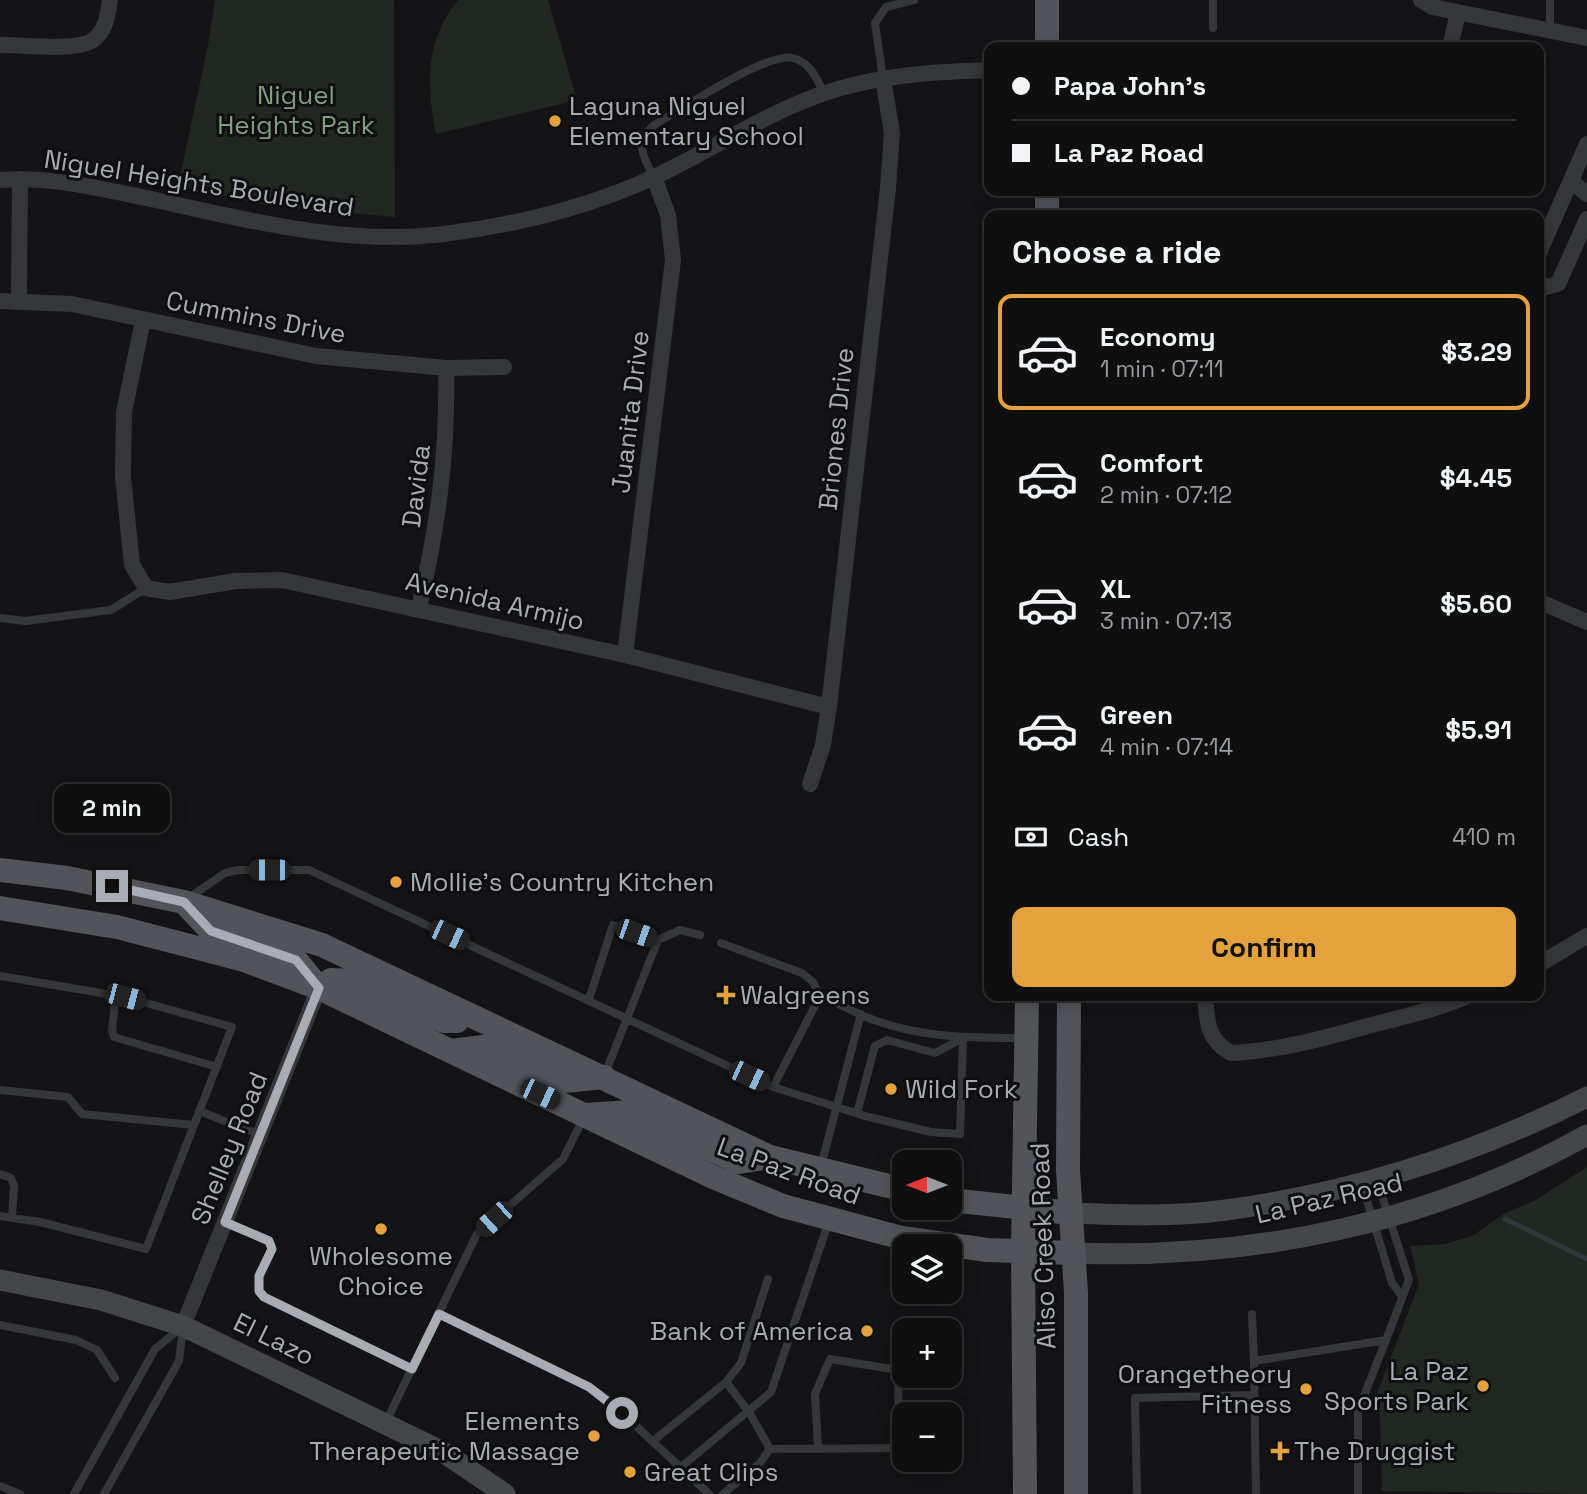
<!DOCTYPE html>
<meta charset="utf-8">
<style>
:root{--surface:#0f0f10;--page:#181819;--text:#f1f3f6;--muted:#9b9c9f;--line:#2f2f30;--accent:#e4a23e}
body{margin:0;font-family:"Space Grotesk",sans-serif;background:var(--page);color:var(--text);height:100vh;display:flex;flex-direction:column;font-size:26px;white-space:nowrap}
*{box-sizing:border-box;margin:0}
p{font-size:23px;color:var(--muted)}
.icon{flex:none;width:38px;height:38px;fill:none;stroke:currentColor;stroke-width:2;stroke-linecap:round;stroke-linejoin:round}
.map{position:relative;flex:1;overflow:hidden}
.side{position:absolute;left:984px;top:210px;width:560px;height:791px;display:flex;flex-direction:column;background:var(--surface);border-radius:14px;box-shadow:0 4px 18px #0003,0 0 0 2px var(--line)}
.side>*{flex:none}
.hud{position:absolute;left:984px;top:42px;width:560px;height:154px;border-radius:14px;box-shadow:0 4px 18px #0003,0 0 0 2px var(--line);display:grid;align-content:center;height:154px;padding:0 28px;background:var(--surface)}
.needle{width:46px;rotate:270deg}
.tools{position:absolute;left:892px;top:1150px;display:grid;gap:14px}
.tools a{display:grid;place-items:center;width:70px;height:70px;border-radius:14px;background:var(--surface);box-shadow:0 4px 18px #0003,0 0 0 2px var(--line);font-size:35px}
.end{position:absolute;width:32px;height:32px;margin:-16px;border:9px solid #a7acb5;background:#111;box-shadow:0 0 0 4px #111}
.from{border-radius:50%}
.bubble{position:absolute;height:49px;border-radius:14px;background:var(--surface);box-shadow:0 4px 18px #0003,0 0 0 2px var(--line);font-size:23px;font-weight:700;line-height:49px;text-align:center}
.car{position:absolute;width:21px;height:42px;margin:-21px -10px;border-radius:9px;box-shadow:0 0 5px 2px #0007;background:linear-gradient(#222 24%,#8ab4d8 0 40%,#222 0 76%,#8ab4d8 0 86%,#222 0)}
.hud b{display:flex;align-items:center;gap:24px;height:66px;font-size:26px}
.hud b+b{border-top:2px solid var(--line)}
.hud i{width:18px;height:18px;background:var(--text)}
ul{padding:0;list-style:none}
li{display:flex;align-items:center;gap:21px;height:116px;margin:0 14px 10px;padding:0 14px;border:4px solid transparent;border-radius:14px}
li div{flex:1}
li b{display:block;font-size:26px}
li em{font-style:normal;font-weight:700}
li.selected{border-color:var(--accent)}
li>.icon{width:63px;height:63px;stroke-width:1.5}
h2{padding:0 28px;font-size:32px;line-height:84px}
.pay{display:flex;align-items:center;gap:18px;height:77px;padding:0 28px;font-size:26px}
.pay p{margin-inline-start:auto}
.action{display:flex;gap:14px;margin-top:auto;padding:14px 28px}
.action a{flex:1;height:80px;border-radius:14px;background:var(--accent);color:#111;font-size:28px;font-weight:700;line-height:80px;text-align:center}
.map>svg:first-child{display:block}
.green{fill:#212821}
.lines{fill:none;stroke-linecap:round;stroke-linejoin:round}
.stream{stroke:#2e383e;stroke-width:5}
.lane{stroke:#36373b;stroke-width:8}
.street{stroke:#36373b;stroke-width:16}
.secondary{stroke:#44464a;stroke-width:21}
.primary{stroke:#525459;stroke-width:24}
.route{stroke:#a7acb5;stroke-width:9}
.poi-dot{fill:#e4a23e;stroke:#0f0f11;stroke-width:2.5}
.labels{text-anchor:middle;stroke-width:6;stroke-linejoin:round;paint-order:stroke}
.park-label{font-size:26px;fill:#7f9f7f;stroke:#0f0f11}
.poi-label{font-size:26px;fill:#a7acb5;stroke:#0f0f11;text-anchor:start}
.street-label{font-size:26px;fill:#a7acb5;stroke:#0f0f11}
</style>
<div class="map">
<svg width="1587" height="1494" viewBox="0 0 1587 1494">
<rect width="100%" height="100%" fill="#141416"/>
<path class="green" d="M215 0H394L395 217 270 206 178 186 208 45Z
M458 0H548L577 100 436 134C426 84 425 41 458 0Z
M1587 1167V1494L1382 1491 1380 1414 1371 1409 1419 1284 1410 1246 1445 1244 1472 1236 1505 1213 1534 1201Z"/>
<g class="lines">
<path class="stream" d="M1505 1219 1587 1259"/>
<path class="lane" d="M1213 28V0
M1550 31V0
M883 78 875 23 886 7 914 0
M654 177C642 156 635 143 654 125 680 110 768 51 793 58 811 63 816 78 824 93
M0 618 25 621 111 610 146 588
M190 897 225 873 238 870H309L773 1087 865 1116 931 1132 960 1134 963 1038
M658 940 680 930 700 935
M721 943 802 973 813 982 820 996
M0 976 125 997 232 1027 146 1249 40 1222 0 1216
M116 995 112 1030 114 1037 217 1067
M589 999 613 925 658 940 605 1074
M773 1087 820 996C839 1003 856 1014 874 1020 922 1038 973 1038 1024 1038
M0 1090 68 1097 82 1114 194 1125
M199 1111 261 1135
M857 1113 875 1046 887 1040 935 1053 963 1038
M821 1166 861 1014
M0 1174 11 1178 14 1186 12 1218
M1362 1184 1392 1283 1401 1295
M225 1222 269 1241 272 1249 259 1276V1291L264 1297 412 1369
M439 1314 589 1387 606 1398 709 1494
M1252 1314 1254 1361
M0 1325 76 1340 97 1350 115 1378
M726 1382 741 1363 768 1279
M385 1424 477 1234 563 1159 584 1117
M653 1441 726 1382 749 1412 770 1449 905 1448
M950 1447H957
M818 1448 815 1394 830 1359 898 1370 899 1448
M681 1467 771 1392 829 1221
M0 1486 20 1494
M74 1494 155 1349 181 1328
M104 1494 179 1361 183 1328
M723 1494 760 1463 770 1449
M1137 1494 1135 1398 1254 1395
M1256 1494 1254 1361 1386 1340 1409 1280 1377 1180
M1358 1494V1411L1386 1340"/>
<path class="street" d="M1421 0 1432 7 1587 38
M0 45C22 44 76 52 93 40 106 31 108 14 110 0
M1450 47 1458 13
M0 180C51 176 101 189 151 199 247 220 345 246 444 234 516 225 586 208 652 178 710 151 762 115 822 94 877 75 931 72 989 70
M1571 181 1587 194
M1538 255 1587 144
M1538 282 1546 287 1558 284 1587 219
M19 300 20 179
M0 301 72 304 316 356 446 368 504 367
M143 320 124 412 123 477 132 565 146 588 170 592 236 581 282 580 625 655 829 707
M1538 601 1587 622
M419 608C438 525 448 454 446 368
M625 655 673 260 668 215 654 177
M810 784 823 745 829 707 888 188 892 133 883 78
M1538 965 1587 936
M1205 996C1207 1021 1207 1040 1231 1053 1279 1051 1329 1037 1375 1024 1406 1016 1438 1009 1468 996
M183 1326 319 988"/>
<path class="secondary" d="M1071 1213C1122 1215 1176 1217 1226 1210 1352 1193 1474 1154 1587 1097
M1074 1253C1254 1260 1429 1223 1587 1135
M0 1280 101 1300 183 1326 443 1452 505 1494"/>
<path class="primary" d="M1047 47V0
M1047 215V191
M0 870 67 878 184 902 322 945 770 1157 905 1190
M184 902 211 931 296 960 319 988 331 980 350 981 444 1021H457
M0 908 117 927 244 960 319 988 713 1177 783 1206 902 1238 987 1250 1074 1253
M1069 996 1068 1170 1076 1293V1494
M451 1051 484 1047 564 1081 604 1077
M586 1115 629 1112 739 1162 770 1157
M950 1200 1071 1213
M1025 1494 1023 1251 1027 996"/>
</g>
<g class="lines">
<path class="route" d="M112 886 184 902 211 931 296 960 319 988 225 1222 269 1241 272 1249 259 1276V1291L264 1297 412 1369 439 1314 589 1387 622 1413"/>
</g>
<g class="poi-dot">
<circle cx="555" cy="121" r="7"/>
<circle cx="396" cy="882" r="7"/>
<path d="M722.5 984.5h7v7h7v7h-7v7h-7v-7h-7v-7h7z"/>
<circle cx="891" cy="1089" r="7"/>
<circle cx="381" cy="1229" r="7"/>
<circle cx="867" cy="1331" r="7"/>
<circle cx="1483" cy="1386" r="7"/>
<circle cx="1306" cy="1389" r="7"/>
<circle cx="594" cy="1436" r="7"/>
<path d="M1276.5 1440.5h7v7h7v7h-7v7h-7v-7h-7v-7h7z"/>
<circle cx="630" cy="1472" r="7"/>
</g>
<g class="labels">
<g class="park-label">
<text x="296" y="104">Niguel<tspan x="296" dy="30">Heights Park</tspan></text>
</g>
<g class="poi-label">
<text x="569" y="115">Laguna Niguel<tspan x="569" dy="30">Elementary School</tspan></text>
<text x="410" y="891">Mollie's Country Kitchen</text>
<text x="740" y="1004">Walgreens</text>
<text x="905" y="1098">Wild Fork</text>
<text x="381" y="1265" text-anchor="middle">Wholesome<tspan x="381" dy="30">Choice</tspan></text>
<text x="853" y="1340" text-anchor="end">Bank of America</text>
<text x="1469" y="1380" text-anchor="end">La Paz<tspan x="1469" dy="30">Sports Park</tspan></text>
<text x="1292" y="1383" text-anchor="end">Orangetheory<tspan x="1292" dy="30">Fitness</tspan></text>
<text x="580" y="1430" text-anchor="end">Elements<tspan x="580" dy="30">Therapeutic Massage</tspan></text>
<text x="1294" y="1460">The Druggist</text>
<text x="644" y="1481">Great Clips</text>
</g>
<g class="street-label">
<text transform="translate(199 183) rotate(9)" y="9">Niguel Heights Boulevard</text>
<text transform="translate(256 317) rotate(11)" y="9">Cummins Drive</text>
<text transform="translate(630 412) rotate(-83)" y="9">Juanita Drive</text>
<text transform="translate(836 429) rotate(-84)" y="9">Briones Drive</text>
<text transform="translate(416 486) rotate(-83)" y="9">Davida</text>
<text transform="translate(495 601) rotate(13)" y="9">Avenida Armijo</text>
<text transform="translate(229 1148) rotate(-68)" y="9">Shelley Road</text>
<text transform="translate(789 1171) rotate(20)" y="9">La Paz Road</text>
<text transform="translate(1329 1198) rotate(-13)" y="9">La Paz Road</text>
<text transform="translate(1043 1246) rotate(-92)" y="9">Aliso Creek Road</text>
<text transform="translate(274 1339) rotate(26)" y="9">El Lazo</text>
</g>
</g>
</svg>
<div class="tools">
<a><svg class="needle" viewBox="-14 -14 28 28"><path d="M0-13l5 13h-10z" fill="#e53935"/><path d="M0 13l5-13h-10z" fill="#9b9c9f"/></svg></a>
<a><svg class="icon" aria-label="layers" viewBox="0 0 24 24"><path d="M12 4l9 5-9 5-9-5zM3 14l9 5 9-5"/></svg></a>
<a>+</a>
<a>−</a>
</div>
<i class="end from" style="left:622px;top:1413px"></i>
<i class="end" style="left:112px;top:886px"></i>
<div class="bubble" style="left:54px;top:784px;width:116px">2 min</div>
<i class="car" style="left:269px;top:870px;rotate:270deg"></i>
<i class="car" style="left:636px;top:933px;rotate:109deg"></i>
<i class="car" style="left:449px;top:935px;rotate:115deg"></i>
<i class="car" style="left:125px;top:997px;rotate:105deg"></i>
<i class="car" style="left:749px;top:1076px;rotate:115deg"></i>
<i class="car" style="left:540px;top:1094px;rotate:115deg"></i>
<i class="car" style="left:494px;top:1219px;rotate:228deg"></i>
<div class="hud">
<b><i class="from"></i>Papa John's</b>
<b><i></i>La Paz Road</b>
</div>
<section class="side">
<h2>Choose a ride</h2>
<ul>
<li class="selected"><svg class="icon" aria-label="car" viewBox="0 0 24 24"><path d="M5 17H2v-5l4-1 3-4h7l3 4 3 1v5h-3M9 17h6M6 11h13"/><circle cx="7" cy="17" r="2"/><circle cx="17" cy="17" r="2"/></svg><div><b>Economy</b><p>1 min · 07:11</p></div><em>$3.29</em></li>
<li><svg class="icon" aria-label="car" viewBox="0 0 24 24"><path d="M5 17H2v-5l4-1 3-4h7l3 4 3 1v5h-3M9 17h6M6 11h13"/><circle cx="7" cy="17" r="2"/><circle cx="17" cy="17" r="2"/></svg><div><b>Comfort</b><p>2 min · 07:12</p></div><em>$4.45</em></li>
<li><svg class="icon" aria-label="car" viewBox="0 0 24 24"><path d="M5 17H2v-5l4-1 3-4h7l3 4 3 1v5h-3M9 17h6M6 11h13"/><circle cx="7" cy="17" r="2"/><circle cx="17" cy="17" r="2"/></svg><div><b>XL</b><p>3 min · 07:13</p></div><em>$5.60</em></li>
<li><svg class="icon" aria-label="car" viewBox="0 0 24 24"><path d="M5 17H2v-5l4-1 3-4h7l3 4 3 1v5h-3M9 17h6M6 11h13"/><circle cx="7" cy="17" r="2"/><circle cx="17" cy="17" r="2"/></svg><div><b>Green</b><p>4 min · 07:14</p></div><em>$5.91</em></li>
</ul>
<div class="pay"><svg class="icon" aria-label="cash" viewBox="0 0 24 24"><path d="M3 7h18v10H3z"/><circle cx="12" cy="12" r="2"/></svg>Cash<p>410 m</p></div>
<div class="action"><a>Confirm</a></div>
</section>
</div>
